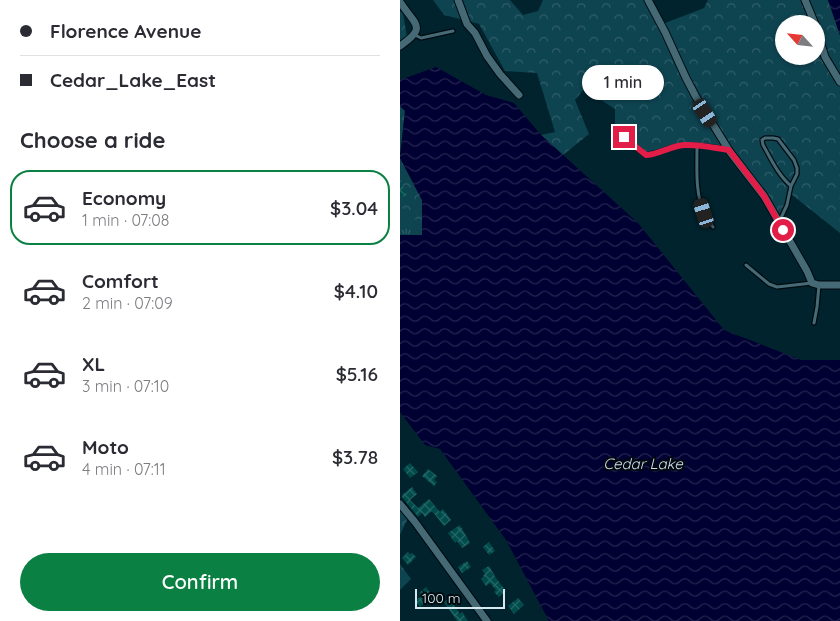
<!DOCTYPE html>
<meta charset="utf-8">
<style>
:root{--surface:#fff;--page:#f2f2f3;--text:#2b2b33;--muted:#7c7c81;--line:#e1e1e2;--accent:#0b8043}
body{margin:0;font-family:Quicksand,sans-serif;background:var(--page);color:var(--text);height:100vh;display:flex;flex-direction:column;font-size:19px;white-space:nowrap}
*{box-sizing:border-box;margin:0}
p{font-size:16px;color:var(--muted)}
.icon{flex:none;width:28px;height:28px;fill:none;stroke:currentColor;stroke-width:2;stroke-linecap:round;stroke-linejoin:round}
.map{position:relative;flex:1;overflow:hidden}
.sheet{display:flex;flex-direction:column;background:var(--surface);width:400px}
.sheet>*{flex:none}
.banner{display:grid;align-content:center;height:110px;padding:0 20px;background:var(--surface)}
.needle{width:32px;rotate:297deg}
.buttons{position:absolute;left:375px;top:15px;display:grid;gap:10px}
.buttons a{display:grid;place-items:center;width:50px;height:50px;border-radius:50%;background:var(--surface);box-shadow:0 1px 4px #0004;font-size:25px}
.scale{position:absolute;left:15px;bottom:12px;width:90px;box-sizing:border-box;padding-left:5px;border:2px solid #d5e9ef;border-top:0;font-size:14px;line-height:18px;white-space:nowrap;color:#d5e9ef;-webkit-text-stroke:4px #010a0f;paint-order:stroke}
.end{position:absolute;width:22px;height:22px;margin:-11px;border:6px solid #e11d48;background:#fff;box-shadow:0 0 0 2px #fff}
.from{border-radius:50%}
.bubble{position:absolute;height:35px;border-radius:18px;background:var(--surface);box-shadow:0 1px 4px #0004;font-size:16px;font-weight:600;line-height:35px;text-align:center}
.car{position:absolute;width:15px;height:30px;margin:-15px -8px;border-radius:6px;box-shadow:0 0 4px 1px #0007;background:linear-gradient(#222 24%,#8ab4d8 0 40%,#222 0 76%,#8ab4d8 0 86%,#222 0)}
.banner b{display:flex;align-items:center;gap:18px;height:48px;font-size:19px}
.banner b+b{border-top:1px solid var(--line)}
.banner i{width:12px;height:12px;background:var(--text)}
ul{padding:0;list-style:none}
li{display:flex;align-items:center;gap:15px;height:75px;margin:0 10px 8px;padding:0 10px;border:2px solid transparent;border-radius:20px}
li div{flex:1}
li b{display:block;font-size:19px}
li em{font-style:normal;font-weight:600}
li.current{border-color:var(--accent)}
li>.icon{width:45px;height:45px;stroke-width:1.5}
h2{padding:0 20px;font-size:22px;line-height:60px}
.button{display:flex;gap:10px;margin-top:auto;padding:10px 20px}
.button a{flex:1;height:58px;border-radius:30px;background:var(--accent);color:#fff;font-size:20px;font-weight:600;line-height:58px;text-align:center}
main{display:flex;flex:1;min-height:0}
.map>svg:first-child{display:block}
.forest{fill:url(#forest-crowns);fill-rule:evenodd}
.park{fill:url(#park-tufts)}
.water{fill:url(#water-waves)}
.building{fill:url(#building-cross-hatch)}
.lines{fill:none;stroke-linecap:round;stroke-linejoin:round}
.lane-casing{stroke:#000b10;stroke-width:5.5}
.street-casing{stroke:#000b10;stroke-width:9}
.lane{stroke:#466a75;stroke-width:3}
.street{stroke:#466a75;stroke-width:7}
.route{stroke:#e11d48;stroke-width:6}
.labels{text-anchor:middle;stroke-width:4;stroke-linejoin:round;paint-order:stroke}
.water-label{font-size:15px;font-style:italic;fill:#d1dbed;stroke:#010a0f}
</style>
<main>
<section class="sheet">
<div class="banner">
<b><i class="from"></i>Florence Avenue</b>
<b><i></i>Cedar_Lake_East</b>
</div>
<h2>Choose a ride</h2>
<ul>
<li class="current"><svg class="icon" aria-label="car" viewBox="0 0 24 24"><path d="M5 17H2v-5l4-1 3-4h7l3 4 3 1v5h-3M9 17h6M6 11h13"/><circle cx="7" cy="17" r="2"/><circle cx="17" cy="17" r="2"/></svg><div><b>Economy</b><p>1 min · 07:08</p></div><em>$3.04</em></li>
<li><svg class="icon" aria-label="car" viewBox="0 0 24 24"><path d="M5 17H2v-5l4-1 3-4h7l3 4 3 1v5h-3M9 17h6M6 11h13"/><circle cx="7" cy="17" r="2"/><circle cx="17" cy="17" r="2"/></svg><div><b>Comfort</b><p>2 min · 07:09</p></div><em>$4.10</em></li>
<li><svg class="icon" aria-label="car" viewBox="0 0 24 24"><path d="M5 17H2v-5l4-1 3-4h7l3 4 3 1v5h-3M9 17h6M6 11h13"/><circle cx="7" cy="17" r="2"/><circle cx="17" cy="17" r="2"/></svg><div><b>XL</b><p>3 min · 07:10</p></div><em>$5.16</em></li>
<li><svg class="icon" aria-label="car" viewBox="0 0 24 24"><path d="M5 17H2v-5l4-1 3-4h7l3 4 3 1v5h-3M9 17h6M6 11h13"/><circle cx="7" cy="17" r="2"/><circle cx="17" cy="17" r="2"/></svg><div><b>Moto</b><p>4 min · 07:11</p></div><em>$3.78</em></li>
</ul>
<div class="button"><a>Confirm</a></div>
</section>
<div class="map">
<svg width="440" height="621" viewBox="0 0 440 621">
<defs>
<pattern id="forest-crowns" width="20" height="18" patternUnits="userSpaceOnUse" patternTransform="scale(1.25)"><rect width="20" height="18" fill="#0e4350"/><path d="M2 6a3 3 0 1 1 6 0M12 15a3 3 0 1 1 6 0" fill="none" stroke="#305e6a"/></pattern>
<pattern id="park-tufts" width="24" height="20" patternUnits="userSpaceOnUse" patternTransform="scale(1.25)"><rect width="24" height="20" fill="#0e4350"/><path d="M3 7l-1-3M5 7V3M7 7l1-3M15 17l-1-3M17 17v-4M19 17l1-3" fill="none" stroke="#305e6a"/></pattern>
<pattern id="water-waves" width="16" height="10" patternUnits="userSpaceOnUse" patternTransform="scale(1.25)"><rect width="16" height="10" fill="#000032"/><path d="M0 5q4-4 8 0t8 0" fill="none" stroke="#242550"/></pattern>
<pattern id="building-cross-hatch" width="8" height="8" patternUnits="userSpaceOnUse" patternTransform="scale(1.25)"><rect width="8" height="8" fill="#004b4c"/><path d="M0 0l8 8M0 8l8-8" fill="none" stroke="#246566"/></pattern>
</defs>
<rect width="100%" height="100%" fill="#00232d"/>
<path class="forest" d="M33 0H110L123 15 138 11 143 0H248L260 25 304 8 308 0H428L440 35V233L391 194 380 223 329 150 283 144 245 152 215 125V109L184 89 175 100 189 134 163 155 141 135 155 132 137 73 105 71 79 24 44 15ZM384 24H416V56H384Z
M0 11 3 13 7 37 0 43Z
M0 106 5 111 0 154Z
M0 158 22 200V235H0Z
M0 506 9 516 0 535Z
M0 564 11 579 0 590Z"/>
<path class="park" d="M0 204 24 228 16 235H4L0 232Z"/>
<path class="water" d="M428 0H440V35Z
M36 67 86 95 114 103 141 135 238 223 324 330 401 360H440V621H149L106 540 40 449 25 445 0 412V235H22V200L0 158 5 111 0 106V80Z"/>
<path class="building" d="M0 179 7 195 0 198Z
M10 463 18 472 10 478 3 469Z
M28 469 37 476 34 480 37 482 34 486 22 476Z
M12 487 17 494 10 500 18 508 29 499 40 512 43 509 51 520 44 526 32 511 25 517 22 513 18 517 2 497V495Z
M60 525 70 543 62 548 57 541 55 543 48 533Z
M89 542 95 551 89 555 83 547Z
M8 552 10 554 12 553 16 557 8 565 2 558Z
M67 561 71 567 62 573 58 567Z
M89 566 96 578 106 591 99 597 94 592 96 590 90 583 86 586 81 579 84 577 83 576 85 574 82 570Z
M26 587 34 598 27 604 26 602 20 607 15 601 21 596 19 593Z
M49 598 51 600 52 599 55 604 54 605 60 614 62 612 68 621H57L44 602Z
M118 598 124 605 114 614 108 606Z"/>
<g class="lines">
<g class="lane-casing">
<path id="lane" d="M15 35 21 38 53 31
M224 137 246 155C257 155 270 146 284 145 298 144 314 148 328 149
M297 146C297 168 295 193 304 213 307 218 310 223 313 227
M380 220 387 205 391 186 397 174V168L394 160 378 139 373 138H365L362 140 363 145C371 159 378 175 391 186
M346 265 369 284 377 287 412 283
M414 323 417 307 419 285"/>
</g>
<g class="street-casing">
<path id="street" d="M58 0 67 24 75 33 87 56 100 74 119 95
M248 0 265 32 286 78 296 97 330 152 364 196 407 271 412 283 419 285H440
M405 0 415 24
M0 2C15 25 28 27 0 46
M416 28 425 57 440 82
M0 504 15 522 87 621"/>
</g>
<use href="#lane" class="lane"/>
<use href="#street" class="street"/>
</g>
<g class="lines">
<path class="route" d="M224 137 246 155C257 155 271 146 284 145 299 144 315 148 329 150L364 196 383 230"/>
</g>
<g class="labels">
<g class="water-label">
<text x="243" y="469">Cedar Lake</text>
</g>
</g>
</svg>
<div class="buttons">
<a><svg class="needle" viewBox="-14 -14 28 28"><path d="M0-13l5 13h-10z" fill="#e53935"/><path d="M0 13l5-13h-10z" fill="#7c7c81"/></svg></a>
</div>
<div class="scale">100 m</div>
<i class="end from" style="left:383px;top:230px"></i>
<i class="end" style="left:224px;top:137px"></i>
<div class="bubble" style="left:182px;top:65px;width:82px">1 min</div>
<i class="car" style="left:305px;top:113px;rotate:147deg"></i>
<i class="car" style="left:304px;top:213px;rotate:342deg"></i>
</div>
</main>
